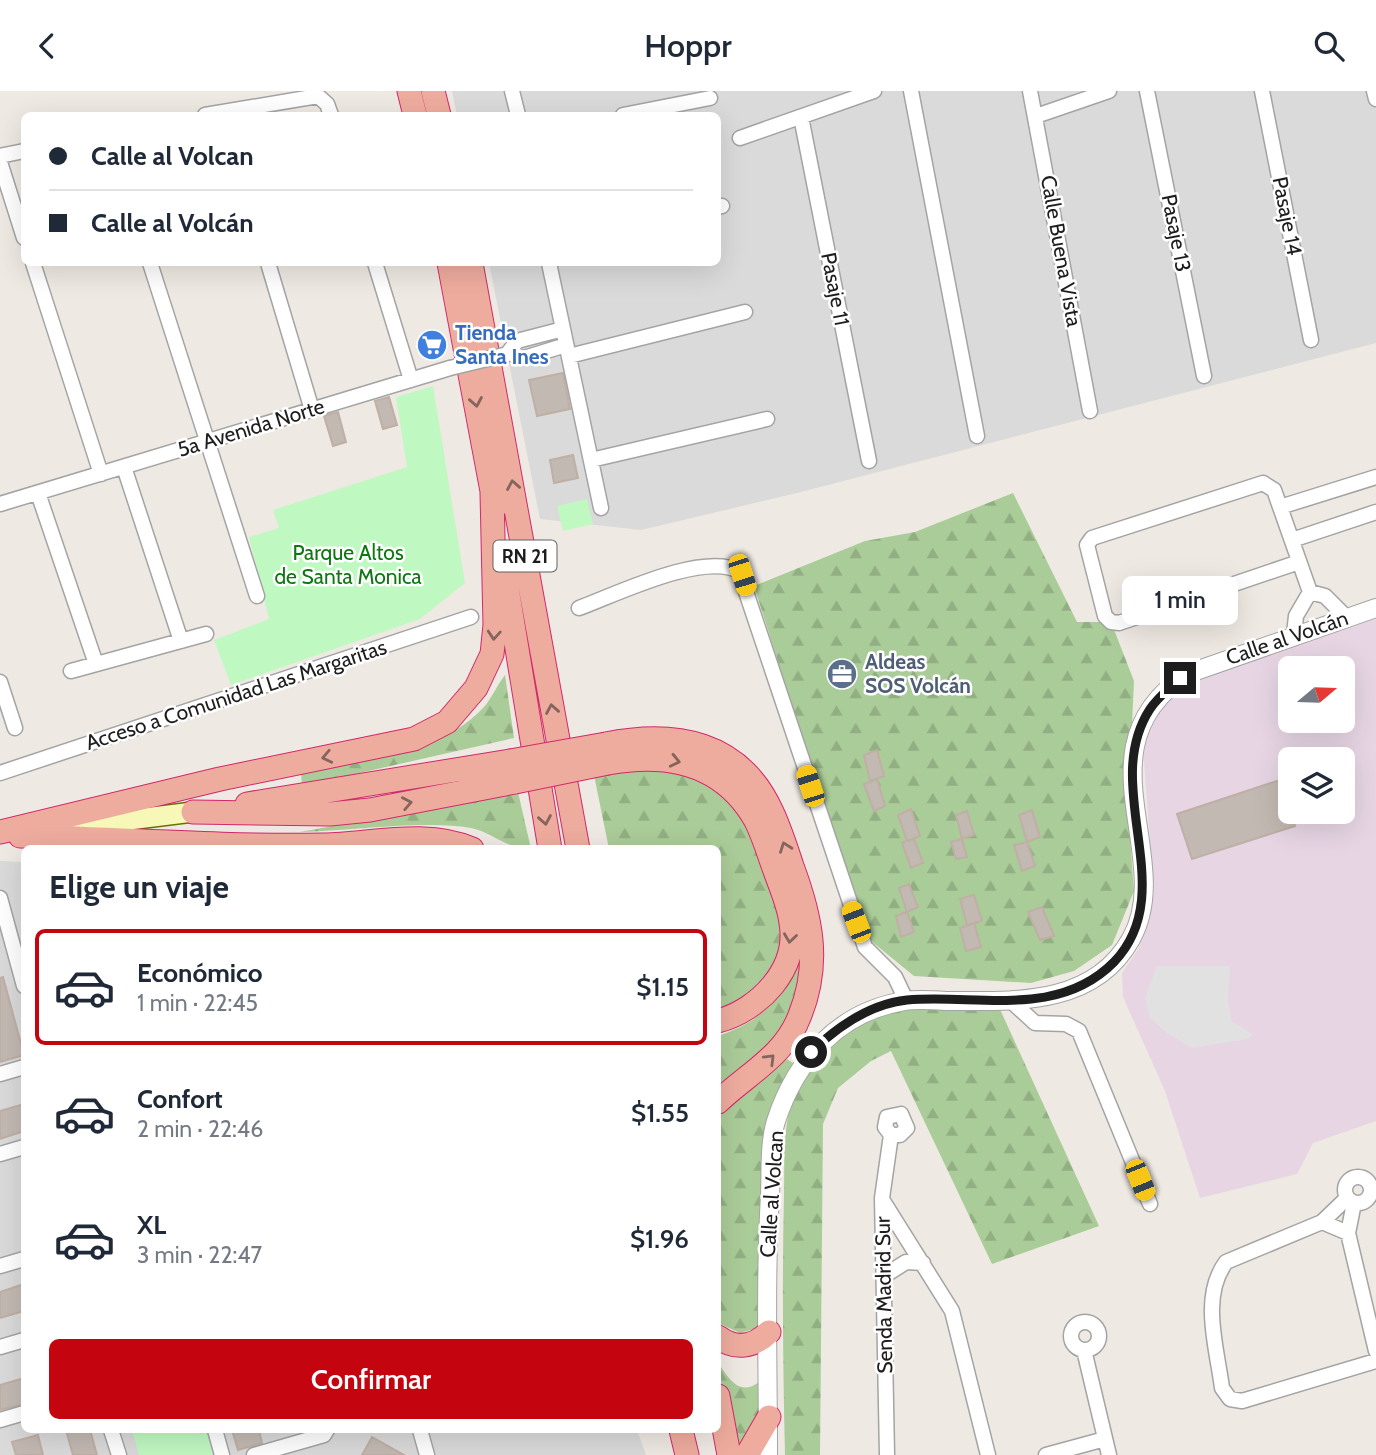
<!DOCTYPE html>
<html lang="es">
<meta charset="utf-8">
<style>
:root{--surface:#fff;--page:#f2f2f3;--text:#1f2937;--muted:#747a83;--line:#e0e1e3;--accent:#c4050f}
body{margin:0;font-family:Cabin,sans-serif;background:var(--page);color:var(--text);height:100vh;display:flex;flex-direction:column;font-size:26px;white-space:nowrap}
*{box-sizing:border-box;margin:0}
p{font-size:23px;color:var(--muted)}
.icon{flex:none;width:38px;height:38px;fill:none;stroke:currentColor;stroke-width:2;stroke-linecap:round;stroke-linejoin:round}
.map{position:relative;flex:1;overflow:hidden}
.drawer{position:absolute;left:21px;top:754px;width:700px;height:588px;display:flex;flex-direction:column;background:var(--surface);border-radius:10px;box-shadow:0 7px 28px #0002}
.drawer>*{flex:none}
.banner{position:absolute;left:21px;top:21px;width:700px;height:154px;border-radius:10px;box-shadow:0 7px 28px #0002;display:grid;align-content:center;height:154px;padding:0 28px;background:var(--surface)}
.needle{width:46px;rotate:71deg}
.tools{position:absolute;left:1278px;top:565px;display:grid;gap:14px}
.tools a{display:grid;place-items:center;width:77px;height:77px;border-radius:10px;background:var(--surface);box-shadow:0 7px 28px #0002;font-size:35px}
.end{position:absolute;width:32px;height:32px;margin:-16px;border:9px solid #1d1d1d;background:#fff;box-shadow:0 0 0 4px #fff}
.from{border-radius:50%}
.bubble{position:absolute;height:49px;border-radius:10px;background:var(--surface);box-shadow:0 7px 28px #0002;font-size:23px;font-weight:600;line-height:49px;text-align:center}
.car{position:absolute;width:21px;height:42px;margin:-21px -10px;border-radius:9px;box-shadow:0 0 5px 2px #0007;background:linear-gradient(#f5c518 24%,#345 0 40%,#f5c518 0 76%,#345 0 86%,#f5c518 0)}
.banner b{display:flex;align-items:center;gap:24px;height:66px;font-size:26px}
.banner b+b{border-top:2px solid var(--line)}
.banner i{width:18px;height:18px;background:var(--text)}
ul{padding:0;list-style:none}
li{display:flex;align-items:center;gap:21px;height:116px;margin:0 14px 10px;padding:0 14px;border:4px solid transparent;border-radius:10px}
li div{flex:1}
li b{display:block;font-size:26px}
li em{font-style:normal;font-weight:600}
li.active{border-color:var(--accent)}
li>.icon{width:63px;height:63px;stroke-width:1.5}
h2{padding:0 28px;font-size:32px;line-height:84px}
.action{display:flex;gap:14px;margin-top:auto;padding:14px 28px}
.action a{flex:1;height:80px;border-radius:10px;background:var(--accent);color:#fff;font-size:28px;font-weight:600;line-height:80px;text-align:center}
header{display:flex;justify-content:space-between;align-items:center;height:91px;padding:0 28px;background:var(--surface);font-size:32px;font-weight:600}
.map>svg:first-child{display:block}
.residential{fill:#dbdada}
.industrial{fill:#e7d5e4;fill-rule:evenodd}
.forest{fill:url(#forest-firs)}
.park{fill:#c0f8c1}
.parking{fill:#e1e1e1}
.building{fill:#c2b9b2;stroke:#bfafa5;stroke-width:2}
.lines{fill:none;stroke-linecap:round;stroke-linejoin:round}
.minor-casing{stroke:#a4a4a4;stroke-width:17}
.tertiary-casing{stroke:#a4a4a4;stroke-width:20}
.secondary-casing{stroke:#6a7007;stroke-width:22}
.trunk-casing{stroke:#d3286b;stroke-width:25}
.minor{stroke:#fff;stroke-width:14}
.tertiary{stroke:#fff;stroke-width:18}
.secondary{stroke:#f7f7b7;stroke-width:19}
.trunk{stroke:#eeac9e;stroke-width:23}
.minor-bridge-casing{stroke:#a4a4a4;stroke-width:17;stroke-linecap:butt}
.trunk-bridge-casing{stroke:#d3286b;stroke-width:25;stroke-linecap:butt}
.minor-bridge{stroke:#fff;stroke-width:14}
.trunk-bridge{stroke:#eeac9e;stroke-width:23}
.oneway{stroke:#86645e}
.route{stroke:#1d1d1d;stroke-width:9}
.labels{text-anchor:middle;stroke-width:5;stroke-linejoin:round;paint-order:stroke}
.shield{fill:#fff;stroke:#616161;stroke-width:2}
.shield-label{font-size:19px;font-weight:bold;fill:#1d1d1d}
.street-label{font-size:21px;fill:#1d1d1d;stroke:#fff}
.shop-label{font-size:21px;font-weight:bold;fill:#366cbe;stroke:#fff;text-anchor:start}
.park-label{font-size:21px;fill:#0e7711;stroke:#fff}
.service-label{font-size:21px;font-weight:bold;fill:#4e5e75;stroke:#fff;text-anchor:start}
</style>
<header><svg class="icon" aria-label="back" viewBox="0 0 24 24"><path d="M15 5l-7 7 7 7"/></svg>Hoppr<svg class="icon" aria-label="search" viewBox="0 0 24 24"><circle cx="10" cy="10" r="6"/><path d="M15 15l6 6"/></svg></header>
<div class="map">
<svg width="1376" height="1364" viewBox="0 0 1376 1364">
<defs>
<pattern id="forest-firs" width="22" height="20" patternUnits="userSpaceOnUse" patternTransform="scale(1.75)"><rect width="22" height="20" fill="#aacc98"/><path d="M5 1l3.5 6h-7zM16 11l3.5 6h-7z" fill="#92af83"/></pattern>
</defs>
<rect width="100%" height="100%" fill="#eee9e2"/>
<path class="residential" d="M452 0H1376V252L797 402 641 439 540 428 489 172H718V24H457Z
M0 770 24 771V1339H637L646 1364H0Z"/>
<path class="industrial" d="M1376 528V1030L1313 1052 1297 1083 1200 1107 1165 1000 1123 906 1122 882 1139 857 1154 802 1143 658 1153 633 1165 614 1184 597 1208 584ZM1290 578H1342V630H1290ZM1290 668H1342V721H1290Z"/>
<path class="forest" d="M1013 402 1077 531H1111L1134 590 1128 719 1134 800 1112 854 1074 880 1031 892 914 885 865 845 754 495 865 450 915 441Z
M505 584 514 647 302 695 301 682C362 669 439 665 484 616 492 607 497 594 505 584Z
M647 677C670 681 694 684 713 698 742 719 752 746 764 778 771 794 783 816 784 833 786 876 756 906 718 919V758H609L594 684Z
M518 701 531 758C506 758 494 742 471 737 424 729 350 740 300 741Z
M802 852 804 894 768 964 718 1003V945C768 928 787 902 802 852Z
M998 914 1099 1135 992 1173 891 960 871 970 838 997 823 1033 820 1364H785C783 1277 782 1190 784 1103 785 1070 782 1033 795 1002 810 967 839 936 876 922 913 909 959 915 998 914Z
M787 968 794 973 781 998 765 1235 740 1242 718 1232V1025Z
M718 1271C728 1287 740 1307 760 1290L768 1326 731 1364 718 1293Z"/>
<path class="park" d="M433 295 465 492 420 528 231 594 214 549 269 528 249 446 279 437 273 419 407 376 396 306Z
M587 408 593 433 563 440 557 415Z
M132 1339H207L214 1364H139Z"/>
<path class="parking" d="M1157 875H1230L1228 910 1232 931 1253 943 1248 948 1192 957 1167 942 1150 927 1145 907Z"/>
<path class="building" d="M563 282 570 318 537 325 529 289Z
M389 306 397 334 383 338 375 310Z
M338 321 346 351 333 355 324 325Z
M573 364 578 387 554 392 550 369Z
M877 659 884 685 870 690 864 664Z
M877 688 885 715 874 720 864 693Z
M1280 689 1295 735 1192 768 1177 723Z
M911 718 920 745 908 750 914 748 923 772 911 777 902 752 907 750 898 724Z
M1032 719 1040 746 1027 751 1019 724Z
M967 720 974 744 962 748 956 724Z
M962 748 967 766 956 768 951 751Z
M1027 751 1035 775 1022 780 1014 754Z
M909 793 918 816 907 821 899 797Z
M974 804 982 830 967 834 960 808Z
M1042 816 1054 845 1040 849 1028 821Z
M907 821 914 841 901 846 896 825Z
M974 832 981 856 966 860 960 837Z
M3 886 24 964 0 971V887Z
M24 1013V1040L0 1048V1020Z
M24 1193V1220L0 1227V1201Z
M24 1287V1313L0 1319V1294Z
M66 1339H90L97 1364H73Z
M232 1339H259L262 1352 238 1359Z
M38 1344 43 1364H16L12 1351Z
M372 1346 404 1364H362Z"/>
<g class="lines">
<g class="minor-casing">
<path id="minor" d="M512 0 518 24
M911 0 977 345
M1030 0 1090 320
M1147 0 1204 285
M1262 0 1311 249
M1374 0 1376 8
M205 24 318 5 327 13 331 24
M623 24 710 7
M1036 25 1109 0
M801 26 869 370
M740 47 874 0
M0 65 24 60
M0 71 24 147
M718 116 722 115
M33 172 101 383
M150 172 257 505
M268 172 312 319
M375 172 411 289
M549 172 601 417
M508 262 517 250 563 238
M508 262 524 267 566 254
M569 265 745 221
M591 369 767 328
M124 376 181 550
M38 402 96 573
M0 413 450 277
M1280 416 1376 386
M1292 449 1376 421
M1299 471 1119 532 1111 531 1105 525 1087 454 1092 447 1263 392 1274 399 1310 501
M579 517C617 503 702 461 739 480L865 856 895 886 906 909
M1294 543 1296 525 1310 501 1325 505 1346 526
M71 580 206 543
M0 591 15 637
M0 682 471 526
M0 807 24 895
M1011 910 1035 932 1066 933 1079 940 1150 1113
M0 983 24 976
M0 1063 24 1056
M1345 1099a13 13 0 1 1 26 0a13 13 0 1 1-26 0Z
M883 1110 952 1220 988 1364
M1354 1112 1348 1142 1376 1260
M1322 1131 1347 1107
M1348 1142 1322 1131 1226 1171C1200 1206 1217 1257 1222 1297L1230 1308 1242 1310 1376 1270
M0 1175 24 1168
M884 1185 906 1171 923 1172
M1071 1245a14 14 0 1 1 28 0a14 14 0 1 1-28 0Z
M0 1256 24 1249
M1084 1259 1109 1364
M0 1329 24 1322
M111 1339 119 1364
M215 1339 222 1364
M420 1339 427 1364
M254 1364 324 1344 327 1339
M887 1364 882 1107 891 1044 885 1036 887 1026 901 1023 907 1037 900 1044H891
M1046 1364 1105 1348"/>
</g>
<g class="tertiary-casing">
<path id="tertiary" d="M768 1364C768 1277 765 1190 770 1104 771 1081 769 1053 776 1030 796 969 838 921 904 910 917 908 932 909 946 910 1013 910 1093 916 1131 848 1177 766 1076 656 1187 583L1376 517"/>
</g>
<g class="secondary-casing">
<path id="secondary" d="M48 739 193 721"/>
</g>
<g class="trunk-casing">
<path id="trunk" d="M409 0 415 24
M433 0 439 24
M449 172 495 416
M471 172 578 758
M505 485 550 758
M606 653C675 639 740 650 772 721 780 738 786 757 792 775 811 826 821 872 800 924 785 965 747 983 718 1011
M608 672C668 661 724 672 756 730 764 746 769 764 775 780 781 797 789 814 791 832 799 878 759 919 718 930
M247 713 510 670
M193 721 330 723 370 719 515 691
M0 741 220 688 414 648 447 631 476 597 492 563 495 534 492 402
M20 745C121 748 223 756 324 754 372 753 427 738 472 758
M718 1246C735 1259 754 1256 769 1241
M718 1305 729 1364
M681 1339 687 1364
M747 1364 769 1326"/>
</g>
<use href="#minor" class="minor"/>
<use href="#tertiary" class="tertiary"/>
<use href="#secondary" class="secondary"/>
<use href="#trunk" class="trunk"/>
<g class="minor-bridge-casing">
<path id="minor-bridge" d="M450 277 504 264"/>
</g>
<g class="trunk-bridge-casing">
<path id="trunk-bridge" d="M510 670 606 653
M515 691 608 672"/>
</g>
<use href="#minor-bridge" class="minor-bridge"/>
<use href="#trunk-bridge" class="trunk-bridge"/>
</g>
<defs><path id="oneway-chevron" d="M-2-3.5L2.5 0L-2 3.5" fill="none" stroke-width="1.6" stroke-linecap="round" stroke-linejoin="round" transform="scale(1.75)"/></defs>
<g class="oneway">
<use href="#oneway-chevron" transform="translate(476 311) rotate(80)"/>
<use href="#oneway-chevron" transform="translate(513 394) rotate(-100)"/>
<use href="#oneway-chevron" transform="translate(494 544) rotate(94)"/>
<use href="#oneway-chevron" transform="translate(552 618) rotate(-100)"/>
<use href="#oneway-chevron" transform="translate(327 666) rotate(168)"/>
<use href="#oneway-chevron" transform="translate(675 670) rotate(13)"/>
<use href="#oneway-chevron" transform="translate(407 712) rotate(-11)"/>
<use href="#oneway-chevron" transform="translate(545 729) rotate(80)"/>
<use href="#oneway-chevron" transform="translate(785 756) rotate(-110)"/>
<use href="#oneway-chevron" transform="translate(790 847) rotate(98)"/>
<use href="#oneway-chevron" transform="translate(770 968) rotate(-45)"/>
</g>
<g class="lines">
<path class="route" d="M811 961C837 936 869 913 907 909 977 903 1058 928 1114 871 1182 800 1099 696 1150 618 1158 606 1170 597 1180 587"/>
</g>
<defs>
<g id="supermarket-disc" transform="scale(1.575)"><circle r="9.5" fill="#3f7fe0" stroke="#fff"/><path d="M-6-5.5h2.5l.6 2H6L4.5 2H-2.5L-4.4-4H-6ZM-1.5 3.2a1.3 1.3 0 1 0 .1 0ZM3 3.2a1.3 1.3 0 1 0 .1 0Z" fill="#fff"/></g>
<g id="office-disc" transform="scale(1.575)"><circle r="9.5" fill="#5c6f8a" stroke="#fff"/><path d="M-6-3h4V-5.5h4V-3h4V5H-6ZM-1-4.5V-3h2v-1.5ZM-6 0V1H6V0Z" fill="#fff"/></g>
</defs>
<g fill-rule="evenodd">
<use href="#supermarket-disc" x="432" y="254"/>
<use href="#office-disc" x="842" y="583"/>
</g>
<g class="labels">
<rect class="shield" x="493.5" y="449.5" width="63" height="31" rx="5"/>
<g class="shield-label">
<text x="525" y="472">RN 21</text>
</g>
<g class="street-label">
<text transform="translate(1287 125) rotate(79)" y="7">Pasaje 14</text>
<text transform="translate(1176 142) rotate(79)" y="7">Pasaje 13</text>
<text transform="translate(1061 160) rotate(80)" y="7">Calle Buena Vista</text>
<text transform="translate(835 198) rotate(79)" y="7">Pasaje 11</text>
<text transform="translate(251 337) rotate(-17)" y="7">5a Avenida Norte</text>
<text transform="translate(1287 547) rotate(-19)" y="7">Calle al Volcán</text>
<text transform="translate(236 604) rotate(-18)" y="7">Acceso a Comunidad Las Margaritas</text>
<text transform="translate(772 1103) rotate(-86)" y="7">Calle al Volcan</text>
<text transform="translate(884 1204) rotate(-91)" y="7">Senda Madrid Sur</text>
</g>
<g class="shop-label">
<text x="455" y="249">Tienda<tspan x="455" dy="24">Santa Ines</tspan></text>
</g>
<g class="park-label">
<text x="348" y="469">Parque Altos<tspan x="348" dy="24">de Santa Monica</tspan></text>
</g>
<g class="service-label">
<text x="865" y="578">Aldeas<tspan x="865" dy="24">SOS Volcán</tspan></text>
</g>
</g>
</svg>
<div class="tools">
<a><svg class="needle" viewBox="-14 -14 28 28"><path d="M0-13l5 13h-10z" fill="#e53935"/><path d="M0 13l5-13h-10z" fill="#747a83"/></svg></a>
<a><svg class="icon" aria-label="layers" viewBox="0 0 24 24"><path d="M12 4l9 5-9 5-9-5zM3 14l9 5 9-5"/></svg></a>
</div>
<i class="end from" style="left:811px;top:961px"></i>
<i class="end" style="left:1180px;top:587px"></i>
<div class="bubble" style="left:1122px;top:485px;width:116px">1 min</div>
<i class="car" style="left:742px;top:484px;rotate:162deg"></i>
<i class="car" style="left:810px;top:695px;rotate:342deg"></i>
<i class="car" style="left:856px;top:831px;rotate:339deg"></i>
<i class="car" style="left:1140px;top:1089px;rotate:158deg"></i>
<div class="banner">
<b><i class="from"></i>Calle al Volcan</b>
<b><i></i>Calle al Volcán</b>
</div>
<section class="drawer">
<h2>Elige un viaje</h2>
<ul>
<li class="active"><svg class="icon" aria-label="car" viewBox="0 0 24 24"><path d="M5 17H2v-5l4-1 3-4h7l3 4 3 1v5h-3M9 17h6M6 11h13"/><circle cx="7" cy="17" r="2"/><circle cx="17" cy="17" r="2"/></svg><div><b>Económico</b><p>1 min · 22:45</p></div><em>$1.15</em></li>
<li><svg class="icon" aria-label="car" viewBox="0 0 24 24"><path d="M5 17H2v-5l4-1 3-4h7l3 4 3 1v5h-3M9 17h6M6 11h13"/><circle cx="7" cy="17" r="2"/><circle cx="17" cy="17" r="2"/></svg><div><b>Confort</b><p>2 min · 22:46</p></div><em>$1.55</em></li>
<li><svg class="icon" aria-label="car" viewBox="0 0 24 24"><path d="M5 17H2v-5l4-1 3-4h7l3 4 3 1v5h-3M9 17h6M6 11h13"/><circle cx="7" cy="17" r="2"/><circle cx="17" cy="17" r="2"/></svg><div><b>XL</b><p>3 min · 22:47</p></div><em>$1.96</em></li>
</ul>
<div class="action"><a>Confirmar</a></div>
</section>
</div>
